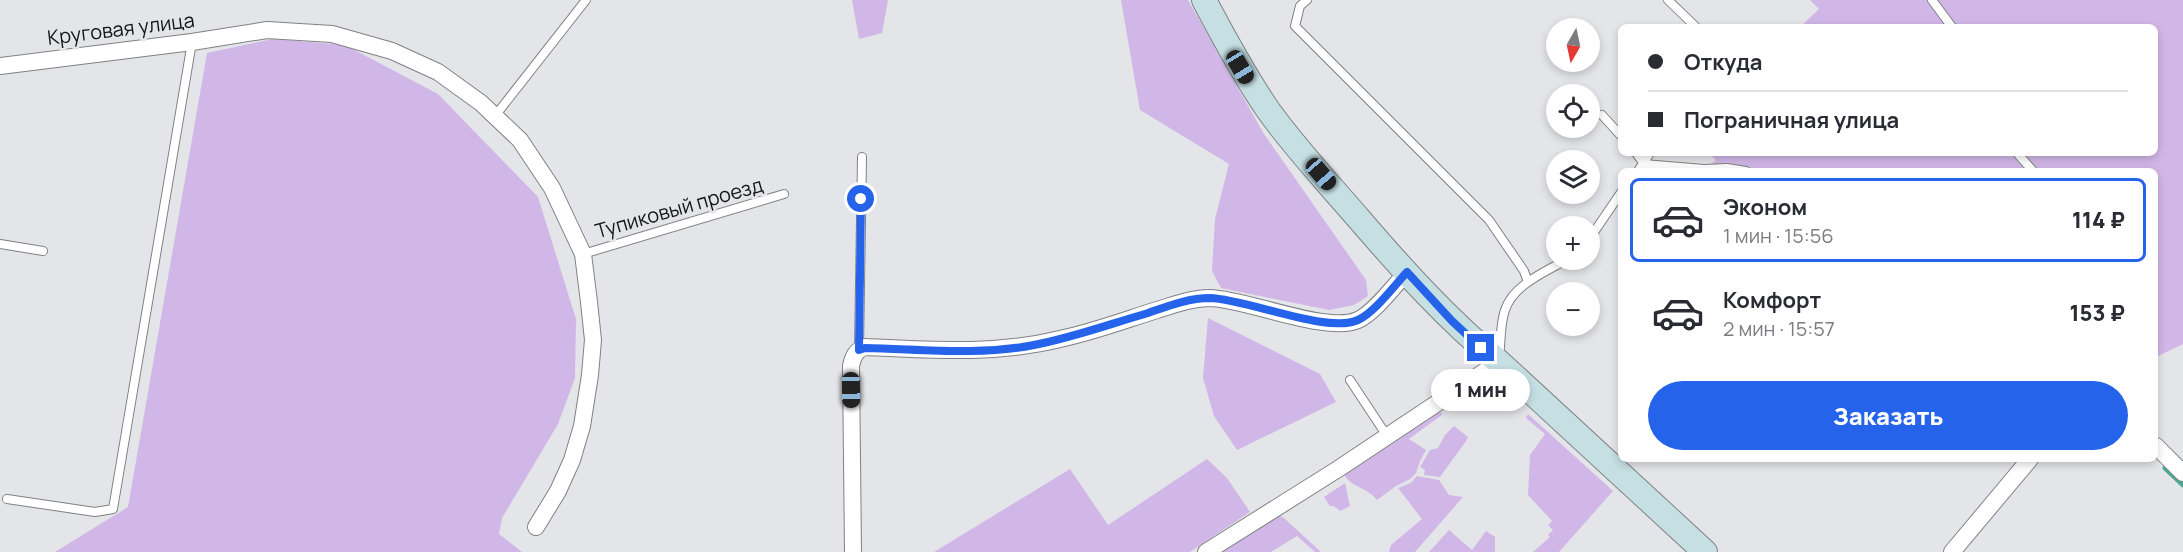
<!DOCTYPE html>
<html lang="ru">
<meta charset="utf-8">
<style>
:root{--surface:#fff;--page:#f2f2f3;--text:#2b2b33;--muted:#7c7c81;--line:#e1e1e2;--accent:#2563eb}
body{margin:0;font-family:Manrope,sans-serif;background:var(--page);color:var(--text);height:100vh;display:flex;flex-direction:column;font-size:22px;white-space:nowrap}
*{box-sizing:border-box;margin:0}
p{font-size:20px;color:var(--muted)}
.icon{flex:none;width:33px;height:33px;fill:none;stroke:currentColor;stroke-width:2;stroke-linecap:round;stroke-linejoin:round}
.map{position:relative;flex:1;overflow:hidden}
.sheet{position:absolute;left:1618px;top:168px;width:540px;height:294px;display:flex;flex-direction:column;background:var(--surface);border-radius:9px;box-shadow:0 3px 9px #0003}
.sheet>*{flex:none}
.top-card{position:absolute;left:1618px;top:24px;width:540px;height:132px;border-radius:9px;box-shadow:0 3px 9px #0003;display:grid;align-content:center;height:132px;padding:0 30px;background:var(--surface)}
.needle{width:39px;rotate:189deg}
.tools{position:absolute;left:1546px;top:18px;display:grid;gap:12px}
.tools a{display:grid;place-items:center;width:54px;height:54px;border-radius:50%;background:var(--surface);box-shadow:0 3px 9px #0003;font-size:30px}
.end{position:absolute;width:27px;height:27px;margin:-14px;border:8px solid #2563eb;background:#fff;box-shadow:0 0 0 3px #fff}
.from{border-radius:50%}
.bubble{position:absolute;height:42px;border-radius:21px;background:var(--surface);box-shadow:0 3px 9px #0003;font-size:20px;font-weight:800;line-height:42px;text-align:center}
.car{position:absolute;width:18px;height:36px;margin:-18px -9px;border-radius:8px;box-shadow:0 0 4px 2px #0007;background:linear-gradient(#222 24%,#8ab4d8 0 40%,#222 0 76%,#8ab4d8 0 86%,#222 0)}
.top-card b{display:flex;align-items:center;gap:21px;height:57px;font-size:22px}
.top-card b+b{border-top:2px solid var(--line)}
.top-card i{width:15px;height:15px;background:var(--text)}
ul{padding:10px 0 0;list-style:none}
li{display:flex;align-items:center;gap:18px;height:84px;margin:0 12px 9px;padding:0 18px;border:3px solid transparent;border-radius:9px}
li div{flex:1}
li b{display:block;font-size:22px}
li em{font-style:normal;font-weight:800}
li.selected{border-color:var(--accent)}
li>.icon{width:54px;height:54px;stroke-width:1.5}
.action{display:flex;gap:12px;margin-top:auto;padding:12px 30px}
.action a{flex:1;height:69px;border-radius:36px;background:var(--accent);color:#fff;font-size:24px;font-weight:800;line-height:69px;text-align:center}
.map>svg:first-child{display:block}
.green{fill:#d1b7e7}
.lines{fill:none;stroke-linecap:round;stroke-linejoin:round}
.stream{stroke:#4ba993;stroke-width:5}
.lane-casing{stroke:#7f8284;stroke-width:10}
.street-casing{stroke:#7f8284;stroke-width:18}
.secondary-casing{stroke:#7f8284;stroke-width:26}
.lane{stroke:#fff;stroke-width:8}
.street{stroke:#fff;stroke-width:16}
.secondary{stroke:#c5dfe3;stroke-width:24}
.route{stroke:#2563eb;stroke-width:8}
.labels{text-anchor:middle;stroke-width:6;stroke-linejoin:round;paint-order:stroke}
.street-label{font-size:20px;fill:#151616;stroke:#e3e5e8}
</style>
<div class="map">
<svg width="2183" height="552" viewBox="0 0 2183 552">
<rect width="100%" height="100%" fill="#e3e5e8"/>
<path class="green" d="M852 0H888L882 33 859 39Z
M1121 0H1188L1264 134 1366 280 1368 296 1354 305 1329 310 1221 288 1212 271 1215 219 1229 164 1140 110Z
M1810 0H2183V344L2156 357V171H1703L1716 160 1708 153H2156V27H1800L1819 9Z
M272 39 345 45 438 94 538 197 576 319 575 378 558 424 502 518 499 534 522 552H55L128 507 207 53Z
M1208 318 1320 374 1336 402 1237 450 1214 416 1203 378Z
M1438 411 1443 414 1409 439 1426 450 1420 461 1416 473 1410 479 1396 486 1377 500C1366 486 1352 489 1343 473Z
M1528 414 1613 491 1559 552H1533L1550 537 1548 535 1553 530 1548 525 1552 521 1528 495 1530 455 1545 434 1526 418Z
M1454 426 1468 437 1466 441 1440 477 1424 475 1425 470 1420 467 1430 450 1438 448 1445 435Z
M1207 459 1227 478 1250 512 1190 552H934L1070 469 1108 525Z
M1417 476 1439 480 1449 495 1463 497 1415 552H1389L1391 545 1422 519 1398 488 1411 483Z
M1345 483 1350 506 1340 511 1334 506H1330L1324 497Z
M1276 514 1284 518 1321 552H1315L1297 536 1271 552H1219Z
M1449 530 1472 550 1486 531 1495 537V552H1429Z"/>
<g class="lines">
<path class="stream" d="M2165 468 2183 485"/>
<g class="lane-casing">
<path id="lane" d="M1307 0 1300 6 1295 26 1489 220 1524 271 1528 282
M1668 0 1696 27
M1932 0 1952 27
M1602 115 1622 137
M495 116 586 0
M1636 153 1644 164 1704 169 1727 168 1746 171
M2017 153 2033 171
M1638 171 1650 153
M1590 238 1622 191
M0 244 43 251
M583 254 784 194
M859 349 862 157
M1499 357C1501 342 1500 324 1505 310 1513 285 1545 272 1566 260
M1350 380 1387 436
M7 499 95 512 113 509 192 42"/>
</g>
<g class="street-casing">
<path id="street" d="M0 66 192 42 267 30 332 34 392 51 438 72 481 103 520 140 552 188 583 254 589 302 593 340 590 375 582 426 572 460 558 491 536 527
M2156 446 2183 473
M853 552 851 366C853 357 855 351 865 347 931 350 995 355 1060 339 1093 332 1125 320 1157 310 1174 305 1191 298 1210 298 1247 299 1327 334 1358 320 1374 313 1394 286 1407 272
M1206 552 1338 469 1499 362
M1952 552 2030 459"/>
</g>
<g class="secondary-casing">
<path id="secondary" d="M1204 0C1224 38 1244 75 1268 110 1296 149 1328 183 1359 219 1403 270 1447 319 1499 362L1705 552"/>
</g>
<use href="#lane" class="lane"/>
<use href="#street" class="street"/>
<use href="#secondary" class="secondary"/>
</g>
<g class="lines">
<path class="route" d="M861 199 859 350 865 348C921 349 978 356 1034 345 1072 338 1110 324 1148 313 1168 306 1188 298 1210 298 1247 299 1327 334 1358 320 1374 313 1394 286 1407 272L1452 321 1481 348"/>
</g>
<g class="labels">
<g class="street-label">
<text transform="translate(121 29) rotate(-7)" y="7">Круговая улица</text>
<text transform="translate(679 208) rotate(-16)" y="7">Тупиковый проезд</text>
</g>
</g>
</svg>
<div class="tools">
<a><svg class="needle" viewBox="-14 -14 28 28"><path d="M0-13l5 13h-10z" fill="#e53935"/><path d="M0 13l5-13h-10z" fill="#7c7c81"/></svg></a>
<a><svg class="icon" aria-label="locate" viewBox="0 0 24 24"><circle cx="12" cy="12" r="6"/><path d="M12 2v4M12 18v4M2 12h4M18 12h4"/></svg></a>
<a><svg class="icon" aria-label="layers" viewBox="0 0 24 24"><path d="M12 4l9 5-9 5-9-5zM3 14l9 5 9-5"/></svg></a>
<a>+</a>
<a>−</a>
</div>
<i class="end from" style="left:861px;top:199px"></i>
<i class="end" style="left:1481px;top:348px"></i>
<div class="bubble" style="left:1431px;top:369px;width:99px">1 мин</div>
<i class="car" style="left:1240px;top:67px;rotate:149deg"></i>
<i class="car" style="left:1321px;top:174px;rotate:139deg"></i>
<i class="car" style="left:851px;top:390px;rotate:179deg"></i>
<div class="top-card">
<b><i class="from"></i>Откуда</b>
<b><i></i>Пограничная улица</b>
</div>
<section class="sheet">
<ul>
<li class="selected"><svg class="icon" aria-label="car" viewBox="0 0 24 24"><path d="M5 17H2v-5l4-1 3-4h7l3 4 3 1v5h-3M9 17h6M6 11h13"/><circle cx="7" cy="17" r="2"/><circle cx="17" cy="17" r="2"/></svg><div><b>Эконом</b><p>1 мин · 15:56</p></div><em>114 ₽</em></li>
<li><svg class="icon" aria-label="car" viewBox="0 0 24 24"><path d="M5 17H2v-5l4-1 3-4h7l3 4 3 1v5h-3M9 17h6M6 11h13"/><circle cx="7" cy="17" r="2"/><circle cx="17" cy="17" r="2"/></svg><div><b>Комфорт</b><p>2 мин · 15:57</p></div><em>153 ₽</em></li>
</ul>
<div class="action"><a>Заказать</a></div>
</section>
</div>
